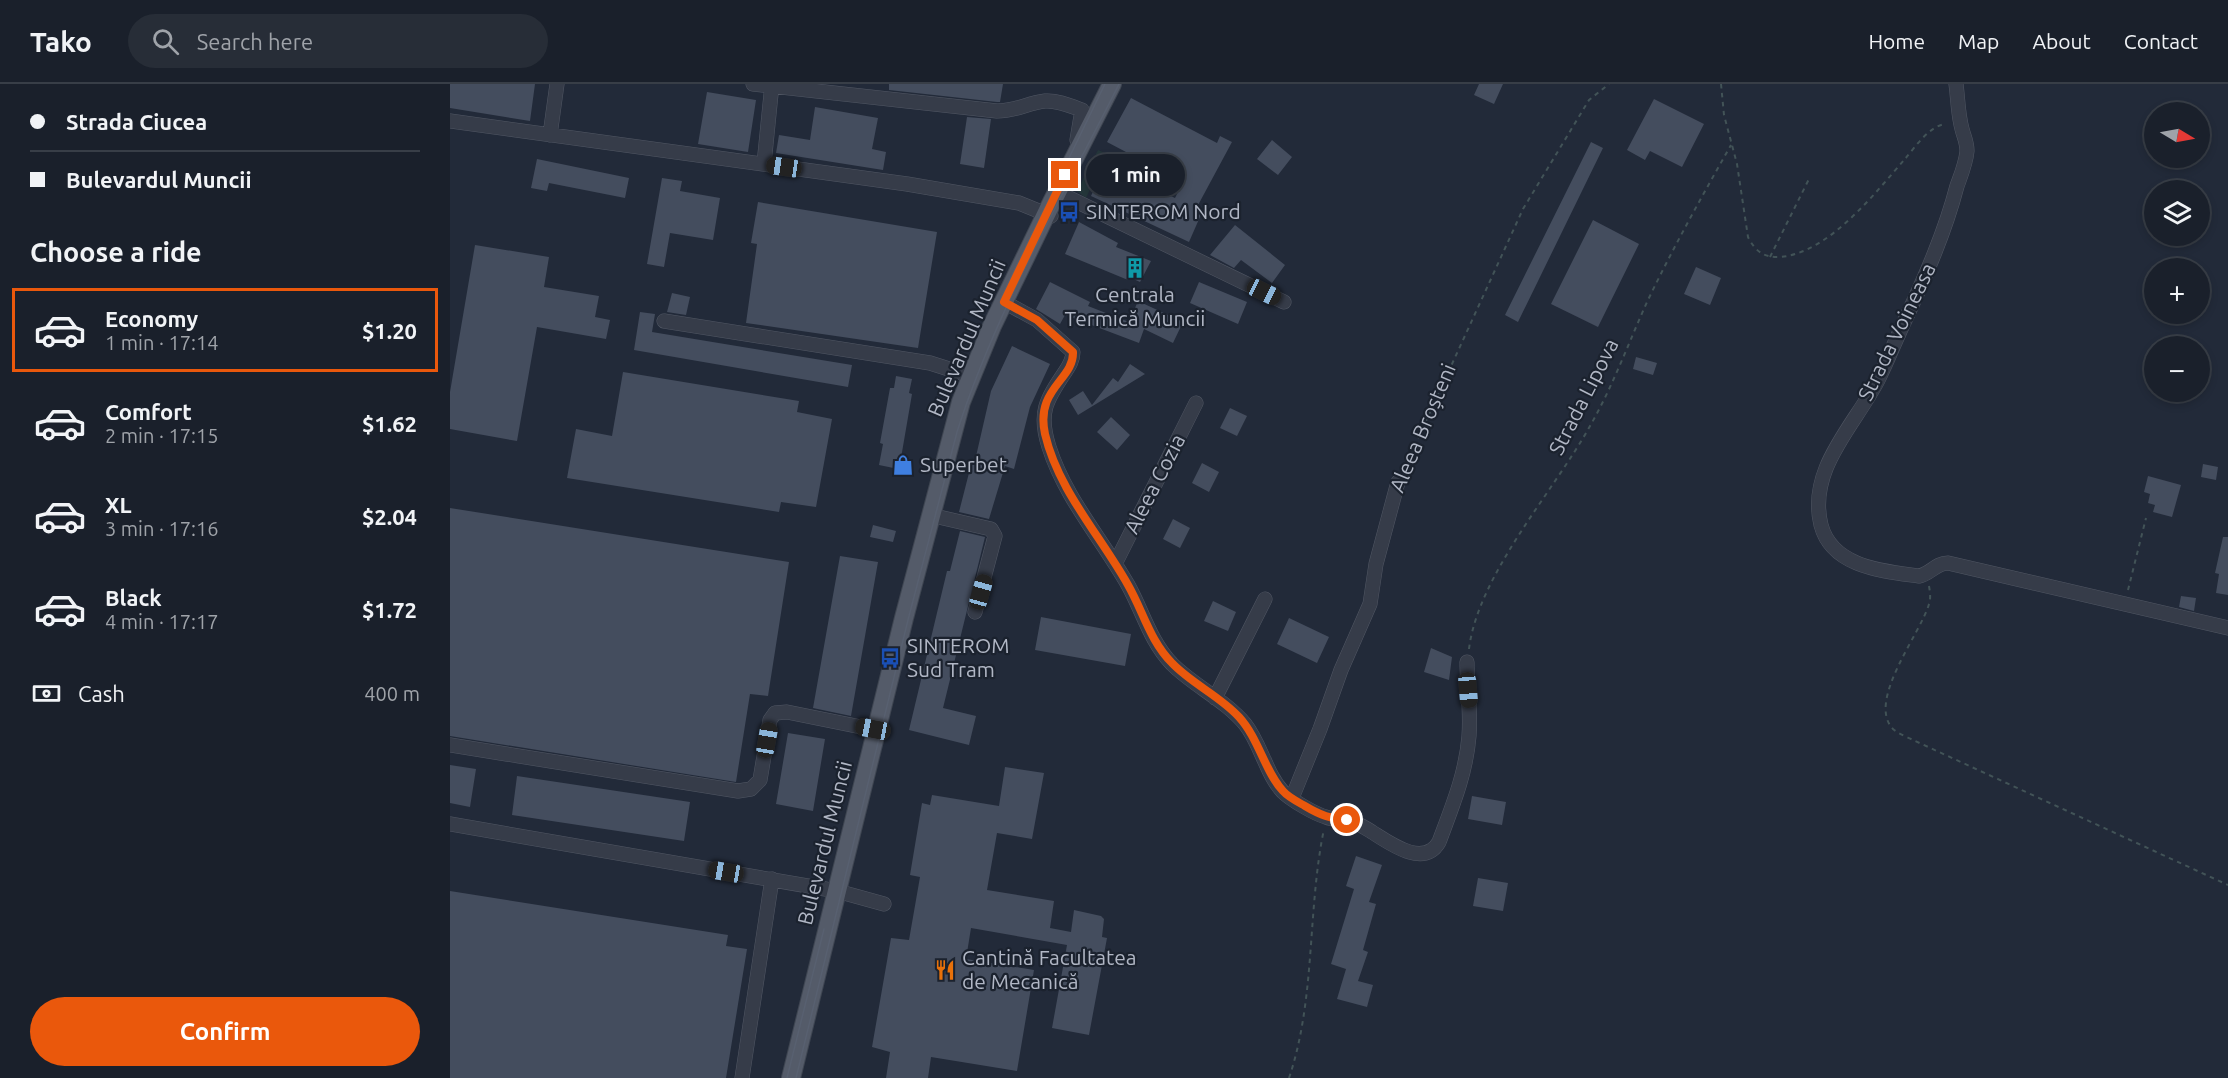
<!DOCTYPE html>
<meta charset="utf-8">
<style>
:root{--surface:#1a202b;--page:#272d37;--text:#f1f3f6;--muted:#9fa3a9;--line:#383e47;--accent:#ea580c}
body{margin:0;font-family:Ubuntu,sans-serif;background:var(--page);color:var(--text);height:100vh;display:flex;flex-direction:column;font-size:22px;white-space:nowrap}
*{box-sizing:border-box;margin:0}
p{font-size:20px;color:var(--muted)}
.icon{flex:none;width:33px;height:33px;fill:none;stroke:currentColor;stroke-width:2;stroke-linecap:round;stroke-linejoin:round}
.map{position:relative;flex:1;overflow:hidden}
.side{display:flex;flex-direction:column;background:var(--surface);width:450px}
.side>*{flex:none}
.hud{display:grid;align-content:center;height:132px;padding:0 30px;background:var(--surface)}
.needle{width:39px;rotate:100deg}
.buttons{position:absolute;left:1694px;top:18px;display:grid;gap:12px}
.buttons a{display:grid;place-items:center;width:66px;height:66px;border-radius:50%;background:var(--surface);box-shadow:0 3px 9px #0003,0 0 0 2px var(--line);font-size:30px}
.end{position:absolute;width:27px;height:27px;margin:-14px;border:8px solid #ea580c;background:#fff;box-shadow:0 0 0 3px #fff}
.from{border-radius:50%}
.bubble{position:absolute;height:42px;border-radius:21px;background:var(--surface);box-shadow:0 3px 9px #0003,0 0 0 2px var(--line);font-size:20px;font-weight:700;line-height:42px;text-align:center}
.car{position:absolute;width:18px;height:36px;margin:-18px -9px;border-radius:8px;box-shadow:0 0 4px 2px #0007;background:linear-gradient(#222 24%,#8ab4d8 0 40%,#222 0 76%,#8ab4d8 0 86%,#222 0)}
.hud b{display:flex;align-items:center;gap:21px;height:57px;font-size:22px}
.hud b+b{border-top:2px solid var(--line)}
.hud i{width:15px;height:15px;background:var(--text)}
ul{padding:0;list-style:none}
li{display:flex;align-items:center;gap:18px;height:84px;margin:0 12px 9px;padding:0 18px;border:3px solid transparent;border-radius:0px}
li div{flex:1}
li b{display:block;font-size:22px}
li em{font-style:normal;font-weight:700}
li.on{border-color:var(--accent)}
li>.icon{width:54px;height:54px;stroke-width:1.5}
h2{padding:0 30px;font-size:27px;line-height:72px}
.pay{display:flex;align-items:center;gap:15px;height:66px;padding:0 30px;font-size:22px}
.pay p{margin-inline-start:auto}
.button{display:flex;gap:12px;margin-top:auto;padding:12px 30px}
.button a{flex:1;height:69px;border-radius:36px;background:var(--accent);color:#fff;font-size:24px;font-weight:700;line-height:69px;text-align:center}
header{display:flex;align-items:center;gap:36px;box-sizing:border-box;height:84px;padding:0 30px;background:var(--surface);border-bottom:2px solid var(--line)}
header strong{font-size:28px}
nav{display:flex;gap:33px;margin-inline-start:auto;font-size:21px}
.search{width:420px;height:54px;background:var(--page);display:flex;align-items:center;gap:15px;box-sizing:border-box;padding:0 21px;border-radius:33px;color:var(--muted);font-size:22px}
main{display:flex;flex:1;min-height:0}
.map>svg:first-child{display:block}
.green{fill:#24363a}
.building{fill:#444d5e}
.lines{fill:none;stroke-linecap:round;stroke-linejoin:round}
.minor-casing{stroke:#515764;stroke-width:15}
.major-casing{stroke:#3f4652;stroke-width:20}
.path{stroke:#425357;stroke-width:2;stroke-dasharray:4.5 4.5;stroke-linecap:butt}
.minor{stroke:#363c49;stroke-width:14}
.major{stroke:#545b69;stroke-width:18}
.tram{stroke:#586070;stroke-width:1.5}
.route{stroke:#ea580c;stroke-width:8}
.labels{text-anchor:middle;stroke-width:4.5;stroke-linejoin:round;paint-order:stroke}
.poi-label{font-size:21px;fill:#b1b7c5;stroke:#1b222e;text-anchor:start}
.street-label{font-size:21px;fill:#b1b7c5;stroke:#1b222e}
</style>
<header>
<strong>Tako</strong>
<div class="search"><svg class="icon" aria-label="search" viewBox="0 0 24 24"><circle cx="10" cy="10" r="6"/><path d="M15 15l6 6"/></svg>Search here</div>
<nav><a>Home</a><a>Map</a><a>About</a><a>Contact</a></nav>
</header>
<main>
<section class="side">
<div class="hud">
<b><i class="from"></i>Strada Ciucea</b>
<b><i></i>Bulevardul Muncii</b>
</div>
<h2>Choose a ride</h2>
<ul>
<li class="on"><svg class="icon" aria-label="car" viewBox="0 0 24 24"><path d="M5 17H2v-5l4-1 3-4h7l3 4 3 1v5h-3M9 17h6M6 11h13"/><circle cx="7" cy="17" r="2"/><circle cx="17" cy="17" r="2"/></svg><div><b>Economy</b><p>1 min · 17:14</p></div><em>$1.20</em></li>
<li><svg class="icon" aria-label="car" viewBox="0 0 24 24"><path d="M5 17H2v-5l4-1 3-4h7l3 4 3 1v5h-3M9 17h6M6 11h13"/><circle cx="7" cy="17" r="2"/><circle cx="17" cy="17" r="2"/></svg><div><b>Comfort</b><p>2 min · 17:15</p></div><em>$1.62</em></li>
<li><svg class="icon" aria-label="car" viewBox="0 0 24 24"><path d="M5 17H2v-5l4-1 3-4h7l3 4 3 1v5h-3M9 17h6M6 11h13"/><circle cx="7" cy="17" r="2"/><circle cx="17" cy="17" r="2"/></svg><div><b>XL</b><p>3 min · 17:16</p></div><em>$2.04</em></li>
<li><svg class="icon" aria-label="car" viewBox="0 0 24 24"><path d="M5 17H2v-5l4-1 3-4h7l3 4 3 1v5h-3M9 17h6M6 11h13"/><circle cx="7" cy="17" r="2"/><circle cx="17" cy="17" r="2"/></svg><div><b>Black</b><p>4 min · 17:17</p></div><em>$1.72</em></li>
</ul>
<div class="pay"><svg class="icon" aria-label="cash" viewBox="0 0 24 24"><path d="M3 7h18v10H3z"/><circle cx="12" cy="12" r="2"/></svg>Cash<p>400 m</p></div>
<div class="button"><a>Confirm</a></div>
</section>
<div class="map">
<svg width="1778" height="994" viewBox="0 0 1778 994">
<rect width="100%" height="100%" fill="#222a39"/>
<path class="green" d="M648 66 657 70 636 114 627 107Z"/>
<path class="building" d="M0 0H85L80 37 0 24Z
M439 0H553L550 18H547L439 6Z
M1029 0H1053L1044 20 1024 11Z
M257 8 306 16 298 68 248 60Z
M681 14 767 59 770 52 782 58 747 123 753 126 739 158 641 112 655 81 725 114 733 98 657 58Z
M1204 15 1254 40 1232 83 1200 67 1195 76 1177 66Z
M365 23 428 34 422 65 436 68 433 86 326 69 329 51 360 56Z
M517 33 541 35 534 84 510 80Z
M822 56 842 73 828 91 807 75Z
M1141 58 1153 64 1068 238 1055 231Z
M87 75 179 94 175 114 99 99 97 107 81 104Z
M212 94 232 97 230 107 270 114 263 156 220 149 214 183 197 180Z
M308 118 487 148 468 264 296 239 307 160 301 159Z
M1143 136 1189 160 1148 243 1101 220Z
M629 138 668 159 666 163 701 177 690 198 679 193 678 196 615 170Z
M785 141 835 181 822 199 791 176 784 184 760 171Z
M25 161 99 173 94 203 149 212 145 233 160 236 156 255 87 243 67 357 0 345V308Z
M1246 183 1271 194 1260 221 1234 210Z
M600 198 640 218 638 222 679 238 688 217 733 238 723 259 694 245 689 259 615 231 610 240 586 225Z
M749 198 797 218 788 240 740 219Z
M222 209 240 213 236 231 217 228Z
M190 228 205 230 202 248 402 281 398 303 184 266Z
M562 262 600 280 580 323 564 385 555 382 539 435 509 428 521 381H524L541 307Z
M1186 273 1207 279 1203 291 1183 285Z
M680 280 695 290 628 331 619 316 633 307 642 321 663 294 668 298Z
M173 288 349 317 347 328 382 335 366 423 331 418 329 428 117 394 126 345 162 352Z
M446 292 462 295 459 309 462 310 451 374 460 376 458 387 429 381 433 360 430 359 440 304H444Z
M780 324 797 332 787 352 770 344Z
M661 333 680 351 667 366 647 348Z
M752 379 769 388 759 408 742 399Z
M1753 380 1768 383 1766 396 1751 393Z
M1698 392 1731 401 1722 433 1703 428 1705 421 1698 419 1700 410 1694 408Z
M0 424 339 478 318 612 300 610 286 698 0 652Z
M723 435 740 444 730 464 713 455Z
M423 441 446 447 443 458 420 453Z
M510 447 535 453 493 624 526 632 519 661 459 646 497 487H500Z
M1773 453H1778V511L1766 509 1769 490 1765 489Z
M390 472 428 478 401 632 363 624Z
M1731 512 1746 514 1744 527 1729 523Z
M763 517 786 528 778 547 754 537Z
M591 533 681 550 675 582 585 566Z
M839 534 879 553 867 579 827 560Z
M981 564 1002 573 999 596 974 588Z
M338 649 375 655 363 727 326 720Z
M0 681 26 685 20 723 0 719Z
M555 683 594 689 582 755 547 749 537 806 604 817 600 844 621 848 624 826 651 832 654 835 652 853 657 854 639 951 602 944 617 861 521 844 516 875 584 886 567 987 481 973 478 994H436L440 968 422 963 441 854 459 856 470 793 460 791 472 719 480 721 482 711 549 722Z
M67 692 240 718 234 757 62 731Z
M1022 712 1056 718 1052 741 1018 735Z
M906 772 932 781 919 818 926 820 913 866 918 868 908 897 923 901 917 923 887 915 896 885 881 880 904 805 896 802Z
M1028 794 1058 799 1053 827 1023 822Z
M0 807 278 851 276 862 297 865 276 994H0Z"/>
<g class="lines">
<g class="minor-casing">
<path id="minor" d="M303 0 547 27C567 27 577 19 595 17 607 16 621 22 632 26L627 56 633 58
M1506 0C1508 15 1508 31 1512 45 1514 53 1517 58 1517 67 1516 79 1511 91 1507 102 1495 148 1476 191 1456 234 1446 255 1438 276 1428 296 1405 341 1357 385 1371 441 1382 483 1432 487 1469 492 1480 490 1486 479 1498 479L1778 544
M0 37 457 100 569 119 601 132
M100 51 107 0
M314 80 322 0
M607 108 834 218
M554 218 587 236 623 268C623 276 619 282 615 288 596 316 588 329 599 363 615 414 652 455 678 501 693 528 700 557 722 580 744 602 775 616 795 640 811 660 816 690 833 708 841 716 865 730 876 733 883 736 891 735 898 736 907 738 915 744 922 748 941 760 974 784 989 758 1002 723 1016 690 1019 652 1021 627 1017 602 1017 578
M214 237 480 279 521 292
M480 431 541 445 545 452 525 528
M665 480 746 319
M765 614 815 515
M0 661 288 707 301 705 310 696 320 636 325 629 337 628 426 646
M842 714 870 645 891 586 920 520 926 480 948 398
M0 740 387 807 434 820
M292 994 322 795"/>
</g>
<g class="major-casing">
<path id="major" d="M341 994 454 534 511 318 542 242 602 118 662 0"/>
</g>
<path class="path" d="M1271 0 1274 31 1287 80 1298 153C1305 167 1314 174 1330 173 1379 169 1425 109 1455 75 1465 63 1480 41 1496 40
M1320 173 1359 95
M953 387 1073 125 1139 16 1159 0
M1479 502C1480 508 1481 514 1479 520 1471 549 1416 617 1443 645 1449 650 1457 653 1463 656L1778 801
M1678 506 1696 434
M1019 565C1028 491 1104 407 1140 342 1162 304 1179 258 1197 218 1223 164 1252 112 1281 61
M839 994C866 914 857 827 874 745"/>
<use href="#minor" class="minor"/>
<use href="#major" class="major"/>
<path class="tram" d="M550 216 655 0
M337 994 374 845
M346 994 458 536 507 348C546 226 612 114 669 0"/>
</g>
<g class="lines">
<path class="route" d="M615 91 554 218 587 236 623 268C624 296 585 304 595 350 608 406 650 451 678 501 693 527 700 557 722 579 742 600 770 612 789 633 809 655 815 688 833 707 838 713 848 718 855 722 870 731 881 735 897 736"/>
</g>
<defs>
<g id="bus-bare" transform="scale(1.62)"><path d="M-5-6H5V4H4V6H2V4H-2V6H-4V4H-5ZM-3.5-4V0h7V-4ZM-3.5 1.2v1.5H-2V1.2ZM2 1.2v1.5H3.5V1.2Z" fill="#1a4fb4" stroke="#1b222e" stroke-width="2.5" paint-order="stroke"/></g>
<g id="building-bare" transform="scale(1.62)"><path d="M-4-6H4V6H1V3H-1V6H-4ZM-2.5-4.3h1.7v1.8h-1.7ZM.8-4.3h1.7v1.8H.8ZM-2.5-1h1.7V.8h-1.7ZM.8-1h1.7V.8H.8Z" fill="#0f9aa8" stroke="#1b222e" stroke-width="2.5" paint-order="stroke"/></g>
<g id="shop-bare" transform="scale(1.62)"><path d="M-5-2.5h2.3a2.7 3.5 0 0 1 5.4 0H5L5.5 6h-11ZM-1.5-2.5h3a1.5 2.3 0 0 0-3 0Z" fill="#3f7fe0" stroke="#1b222e" stroke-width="2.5" paint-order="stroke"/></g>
<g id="restaurant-bare" transform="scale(1.62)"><path d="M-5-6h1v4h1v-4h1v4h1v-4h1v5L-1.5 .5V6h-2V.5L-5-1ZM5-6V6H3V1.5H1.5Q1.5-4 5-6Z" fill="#e8710a" stroke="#1b222e" stroke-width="2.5" paint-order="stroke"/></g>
</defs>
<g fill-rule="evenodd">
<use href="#bus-bare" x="619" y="128"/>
<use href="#building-bare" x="685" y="184"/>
<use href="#shop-bare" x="453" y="381"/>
<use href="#bus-bare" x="440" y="574"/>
<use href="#restaurant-bare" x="495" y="886"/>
</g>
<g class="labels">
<g class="poi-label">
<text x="636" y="135">SINTEROM Nord</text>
<text x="685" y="218" text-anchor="middle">Centrala<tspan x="685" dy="24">Termică Muncii</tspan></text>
<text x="470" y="388">Superbet</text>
<text x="457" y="569">SINTEROM<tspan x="457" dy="24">Sud Tram</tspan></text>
<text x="512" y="881">Cantină Facultatea<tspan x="512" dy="24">de Mecanică</tspan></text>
</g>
<g class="street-label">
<text transform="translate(1447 248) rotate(-64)" y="7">Strada Voineasa</text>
<text transform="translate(517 254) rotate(-67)" y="7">Bulevardul Muncii</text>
<text transform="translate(1134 313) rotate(-63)" y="7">Strada Lipova</text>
<text transform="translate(973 344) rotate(-67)" y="7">Aleea Broșteni</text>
<text transform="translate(705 400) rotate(-63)" y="7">Aleea Cozia</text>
<text transform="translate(375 759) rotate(-76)" y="7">Bulevardul Muncii</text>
</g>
</g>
</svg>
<div class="buttons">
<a><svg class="needle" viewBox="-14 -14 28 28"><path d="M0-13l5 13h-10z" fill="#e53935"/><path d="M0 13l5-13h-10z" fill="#9fa3a9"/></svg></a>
<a><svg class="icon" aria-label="layers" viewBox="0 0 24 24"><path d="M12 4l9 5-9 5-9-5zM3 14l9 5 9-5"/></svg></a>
<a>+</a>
<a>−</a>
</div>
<i class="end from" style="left:897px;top:736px"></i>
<i class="end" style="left:615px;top:91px"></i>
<div class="bubble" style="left:636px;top:70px;width:99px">1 min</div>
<i class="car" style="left:334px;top:83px;rotate:278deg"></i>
<i class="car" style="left:814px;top:208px;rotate:116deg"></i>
<i class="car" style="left:531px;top:508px;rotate:16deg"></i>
<i class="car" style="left:1018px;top:606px;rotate:175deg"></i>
<i class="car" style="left:423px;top:645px;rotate:281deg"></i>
<i class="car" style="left:317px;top:656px;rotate:10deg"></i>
<i class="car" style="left:276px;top:788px;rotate:280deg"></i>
</div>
</main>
